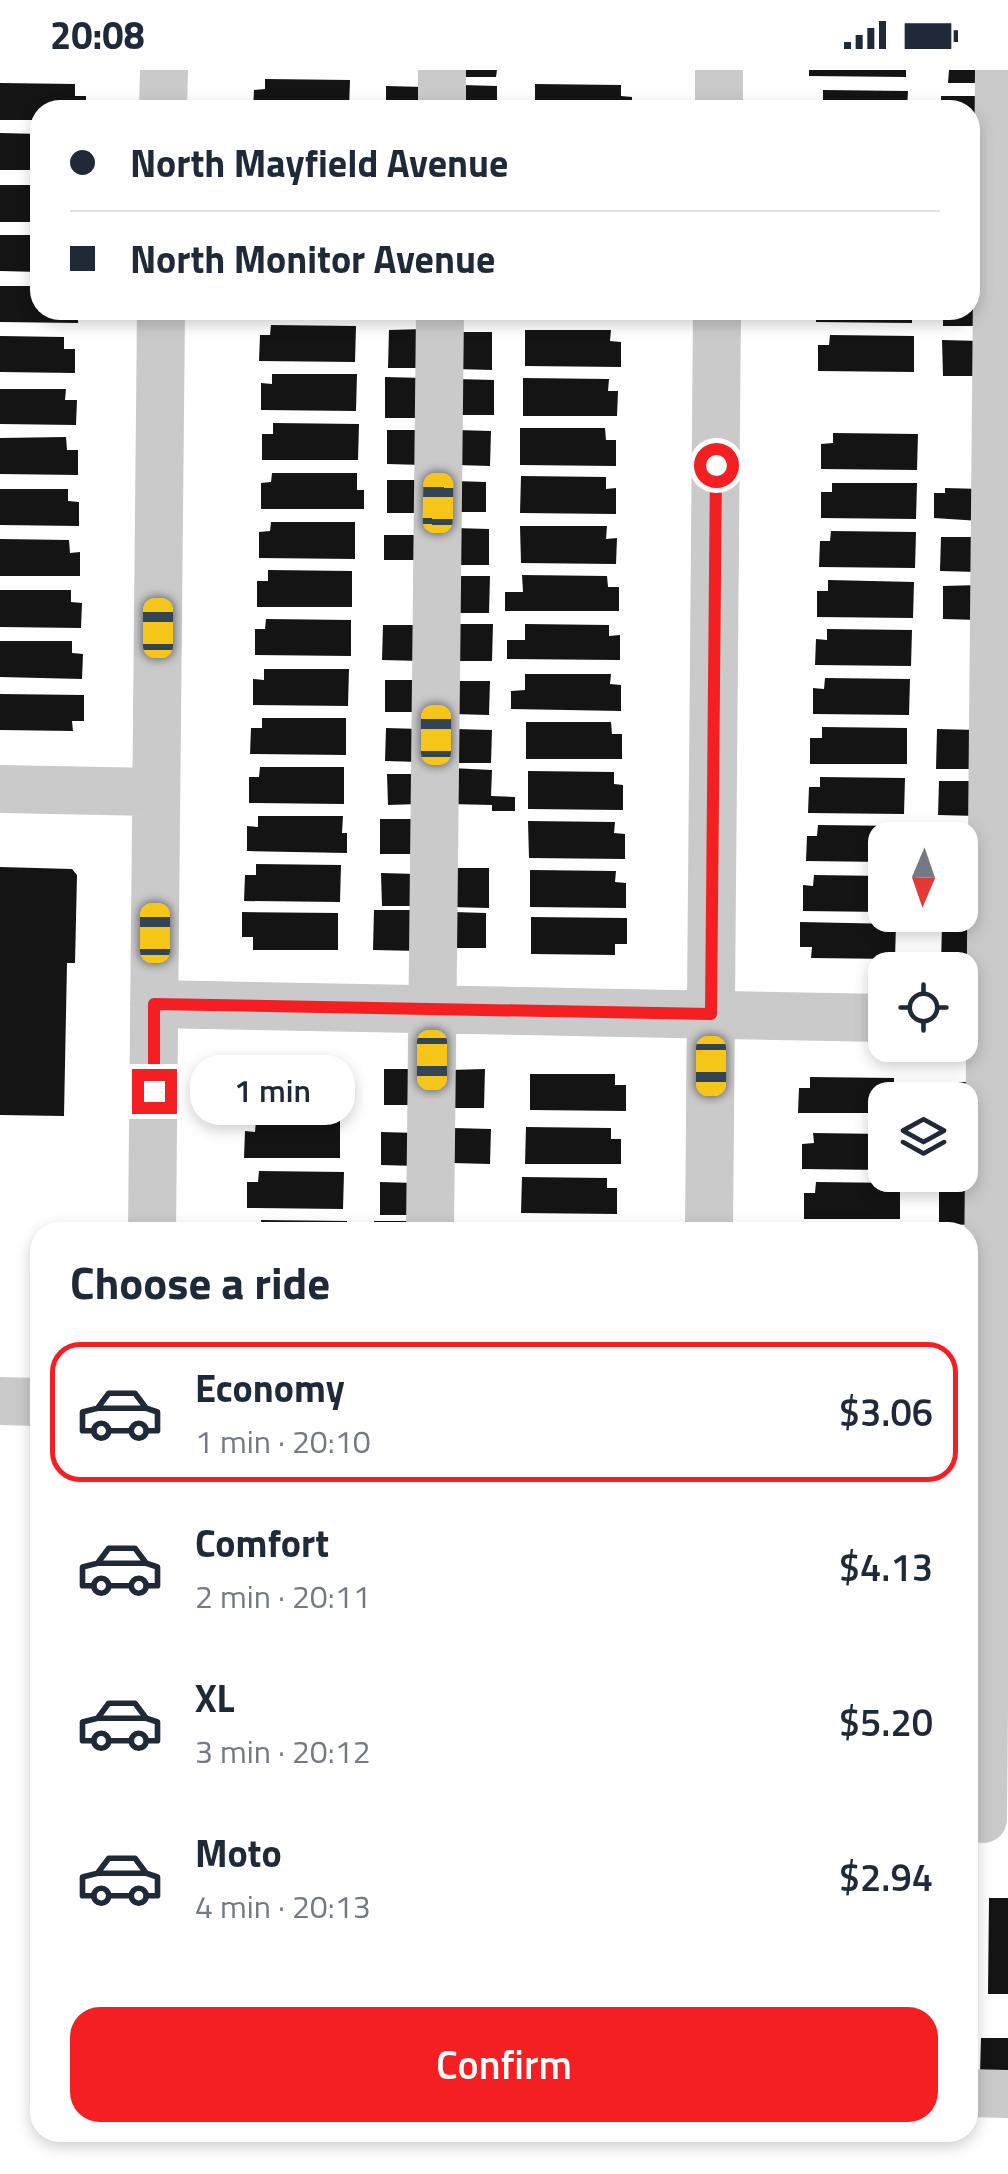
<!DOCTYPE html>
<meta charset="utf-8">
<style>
:root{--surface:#fff;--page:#f6f6f7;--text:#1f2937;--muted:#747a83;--line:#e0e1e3;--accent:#f31f22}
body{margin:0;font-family:"Titillium Web",sans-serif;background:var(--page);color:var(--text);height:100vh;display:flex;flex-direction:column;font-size:38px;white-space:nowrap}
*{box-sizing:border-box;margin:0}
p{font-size:32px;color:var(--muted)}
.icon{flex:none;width:55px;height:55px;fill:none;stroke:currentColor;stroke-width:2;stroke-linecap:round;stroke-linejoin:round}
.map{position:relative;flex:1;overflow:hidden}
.sheet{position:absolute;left:30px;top:1152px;width:948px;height:920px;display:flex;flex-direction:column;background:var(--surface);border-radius:30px;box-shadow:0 5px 15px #0003}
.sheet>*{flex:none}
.banner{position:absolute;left:30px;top:30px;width:950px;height:220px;border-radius:30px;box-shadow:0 5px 15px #0003;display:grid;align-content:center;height:220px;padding:0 40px;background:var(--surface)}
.needle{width:65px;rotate:182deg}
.fabs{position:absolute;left:868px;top:752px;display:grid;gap:20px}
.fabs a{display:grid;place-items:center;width:110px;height:110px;border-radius:20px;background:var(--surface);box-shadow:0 5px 15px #0003;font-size:50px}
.end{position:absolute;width:45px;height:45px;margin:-22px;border:12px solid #f31f22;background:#fff;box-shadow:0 0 0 5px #fff}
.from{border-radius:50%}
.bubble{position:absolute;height:70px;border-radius:30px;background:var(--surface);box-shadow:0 5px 15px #0003;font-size:32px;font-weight:600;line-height:70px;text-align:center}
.car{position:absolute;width:30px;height:60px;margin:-30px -15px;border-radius:12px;box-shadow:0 0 8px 2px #0007;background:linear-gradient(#f5c518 24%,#345 0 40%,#f5c518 0 76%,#345 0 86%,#f5c518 0)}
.banner b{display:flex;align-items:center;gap:35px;height:95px;font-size:38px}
.banner b+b{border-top:2px solid var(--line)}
.banner i{width:25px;height:25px;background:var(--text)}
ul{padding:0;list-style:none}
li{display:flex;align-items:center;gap:30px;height:140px;margin:0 20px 15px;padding:0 20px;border:5px solid transparent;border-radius:30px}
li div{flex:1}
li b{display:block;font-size:38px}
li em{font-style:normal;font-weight:600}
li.current{border-color:var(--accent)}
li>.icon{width:90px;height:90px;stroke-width:1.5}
h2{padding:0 40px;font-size:45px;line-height:120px}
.cta{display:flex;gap:20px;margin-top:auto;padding:20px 40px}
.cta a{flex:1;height:115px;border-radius:30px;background:var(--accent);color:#fff;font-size:40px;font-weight:600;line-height:115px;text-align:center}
.status{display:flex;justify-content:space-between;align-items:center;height:70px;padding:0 50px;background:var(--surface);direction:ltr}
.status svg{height:28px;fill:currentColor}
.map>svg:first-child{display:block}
.building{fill:#141414}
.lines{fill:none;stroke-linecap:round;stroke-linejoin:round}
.minor{stroke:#cacaca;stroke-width:48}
.route{stroke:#f31f22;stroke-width:12}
</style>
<div class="status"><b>20:08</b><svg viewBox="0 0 49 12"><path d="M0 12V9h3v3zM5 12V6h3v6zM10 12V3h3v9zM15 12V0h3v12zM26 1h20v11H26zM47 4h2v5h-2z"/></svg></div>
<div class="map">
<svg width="1008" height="2104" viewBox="0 0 1008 2104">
<rect width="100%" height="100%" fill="#fff"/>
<path class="building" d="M463 0H497L496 7H463Z
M809 0H906V7L809 6Z
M949 0H983L984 13H948Z
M265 9 350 10 349 40H253L254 20 265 19Z
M0 13 75 14V26H86V40H40V50H0Z
M535 14 621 15V26L632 27V40H535Z
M462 15 497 16V40H462Z
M386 16 425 17V40H386Z
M823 20 908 21 907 40H812V30H823Z
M941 26H980L979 60H970V40H941Z
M0 63 40 64V100H0Z
M0 115H40V152H0Z
M0 165H40V202L0 201Z
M0 216H40V240H78V253L0 252Z
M970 224H982L981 256H943V240H970Z
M458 240H490V249L458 248Z
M507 240H623V248L507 247Z
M816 240H912V253L816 252Z
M271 255 356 256 355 292 259 291 260 265H270Z
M424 259V298H388L389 260Z
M525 260H611L610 271 621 272V297L525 296Z
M455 262H492V300L456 299Z
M830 265 914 266V302L818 301V275H829Z
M0 266 64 267V279H75V303L0 302Z
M942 270 981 271 980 306H943Z
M272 304H357L356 341 261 340V313L272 314Z
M385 307 423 308 422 348H385Z
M523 308 609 309 608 321H618L617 346H523Z
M456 309 494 310V345H455Z
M0 319H66L65 330H77L76 355 0 354Z
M273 353 359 354 358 390H262V364H273Z
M520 358H605L606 370H616V396L520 395Z
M387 360H423V395L387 394Z
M457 360 491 361 490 396 457 395Z
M833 363 918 364 917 400 821 399V374L833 373Z
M66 367 67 380H78V405L0 404V368Z
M272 403H357V420H364V439H261V413L271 412Z
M521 406 606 407V419L616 418V444L520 443Z
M387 410H423V443H387Z
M454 411 486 412V442H455Z
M832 413H917L916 449 821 448V422H832Z
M945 418 981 419 980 451 934 448V423H945Z
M0 419H68V431L79 432V456L0 455Z
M271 452H355V489L259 488V462L270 461Z
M520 456H607L606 469 617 468 616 494 521 493Z
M455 458 489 459V495H454Z
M831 461 916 462 915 498 819 497 820 471H830Z
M384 465H419L418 490H384Z
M941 467H979L978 502 940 501Z
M0 469 69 470 70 483 80 482V506H0Z
M268 500 352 501V537H257V511H268Z
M522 505 607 506 608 517H619V541H505V522H523Z
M454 506H490L489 543H454Z
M828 510 914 512 913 548 817 547V521H828Z
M979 515V550L943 549V516Z
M0 520H71V532L82 533 81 558 0 557Z
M266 549 351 550V586L255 585V559H265Z
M453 554H493L492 591H453Z
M525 554 609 555V566L620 565V590L507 589V570H525Z
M383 555H421V591L382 590Z
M827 559 912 560 911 596 815 595 816 569 827 570Z
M0 571H72V583L83 584 82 609 0 607Z
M264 599H349L348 636 253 635V609L264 610Z
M525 604H611L610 614 621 615V641L511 639V621L525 620Z
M825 608 910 609 909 645 813 644V618L824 619Z
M385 610H421V642H385Z
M453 611H490L489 645 453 644Z
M0 624 84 625V651H72L73 661 0 660Z
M262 648H346V685L250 684 251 658H262Z
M526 652H611L612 664H622V689H526Z
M822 657 907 658V694H810V668H822Z
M386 658 420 659V692L385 691Z
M456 659 492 660 491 693H456Z
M937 659 977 660 976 699H936Z
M260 697H344V734L249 733V707H259Z
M451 698 492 700 491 726 515 727V741H492V735L450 734Z
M528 701 614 702V714L623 715V740L528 739Z
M387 704H419V734L388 735Z
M820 707 905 708 904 744 808 743 809 717H820Z
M939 711H977V746L938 745Z
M258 746H343L342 763H347V783L247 781V756L258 757Z
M380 749H417L416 784H380Z
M528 751 615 752 614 763 625 764V789L529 788Z
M818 755 903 756V770H885V792L806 791 807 766H817Z
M939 760H977V797L960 796V770H939Z
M256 794 341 795 340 832 244 831 245 805H256Z
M0 797 72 799 77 805 75 893H67L64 1046 0 1045Z
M451 798H489V838L451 837Z
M530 800 616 801 615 812 626 813V838L530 837Z
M381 803 417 804V836H382Z
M814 805 885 806V842L803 841V815L813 816Z
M960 813H977L976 847H960Z
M374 840H421L420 881 373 880Z
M242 842 338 843V880H253V867H242Z
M453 842 486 843V878H453Z
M531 847 627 848V874H615V885L531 884Z
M800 852 896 854 895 889 811 888 812 877H800Z
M942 856 975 857V893H941Z
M252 997 337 998 338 1035 242 1034V1008H252Z
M384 999H416V1035H384Z
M485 999 484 1038H448L449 1000Z
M530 1004H615V1015H626V1041L530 1040Z
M810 1007 894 1008V1030H885V1043H798L799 1018H810Z
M945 1012H978L972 1058H960V1030H945Z
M256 1050 340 1051V1088H244L245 1061 255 1062Z
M526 1057 611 1058V1069H621V1094H525Z
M453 1058 491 1059 490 1094 452 1093Z
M381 1062 418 1063 417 1096 381 1095Z
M813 1063 885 1064V1100L802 1099V1074L814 1073Z
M960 1071H974V1103H960Z
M259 1101 344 1102 343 1139 247 1138V1112H258Z
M522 1107 607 1108V1118H617V1144L521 1143Z
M380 1112 416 1113V1145H380Z
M816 1112 900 1113V1149H804V1123H815Z
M939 1120H973L972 1155 939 1154Z
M261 1150 347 1151V1162H262Z
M374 1151H416V1162H373Z
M518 1156 603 1157V1162H518Z
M989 1828H1008V1924H988Z
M968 1839H977L976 1924H968Z
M981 1968H1008V2004H980Z"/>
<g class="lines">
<path class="minor" d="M163 40 164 0
M442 40V0
M719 40V0
M0 719 156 722
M154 934 885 948
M152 1162 161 240
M430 1162 440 240
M709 1162 717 240
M0 1331 40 1332
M983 1749 999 0
M968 2023 1008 2024"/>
</g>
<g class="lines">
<path class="route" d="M154 1021V934L711 944 716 395"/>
</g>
</svg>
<div class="fabs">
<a><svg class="needle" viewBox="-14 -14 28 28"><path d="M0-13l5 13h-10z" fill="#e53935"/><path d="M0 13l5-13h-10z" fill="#747a83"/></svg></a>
<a><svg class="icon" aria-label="locate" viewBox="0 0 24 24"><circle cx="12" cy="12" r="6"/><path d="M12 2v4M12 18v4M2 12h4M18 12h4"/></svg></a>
<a><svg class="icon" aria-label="layers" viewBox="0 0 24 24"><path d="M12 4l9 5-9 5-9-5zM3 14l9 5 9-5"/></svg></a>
</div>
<i class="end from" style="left:716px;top:395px"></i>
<i class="end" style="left:154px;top:1021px"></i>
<div class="bubble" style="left:190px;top:985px;width:165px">1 min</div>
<i class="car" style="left:438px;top:433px;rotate:1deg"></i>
<i class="car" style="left:158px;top:558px;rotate:0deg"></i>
<i class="car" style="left:436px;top:665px;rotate:0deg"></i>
<i class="car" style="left:155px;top:863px;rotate:0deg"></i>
<i class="car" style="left:432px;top:990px;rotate:180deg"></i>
<i class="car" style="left:711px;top:996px;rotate:180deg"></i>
<div class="banner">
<b><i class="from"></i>North Mayfield Avenue</b>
<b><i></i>North Monitor Avenue</b>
</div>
<section class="sheet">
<h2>Choose a ride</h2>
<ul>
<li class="current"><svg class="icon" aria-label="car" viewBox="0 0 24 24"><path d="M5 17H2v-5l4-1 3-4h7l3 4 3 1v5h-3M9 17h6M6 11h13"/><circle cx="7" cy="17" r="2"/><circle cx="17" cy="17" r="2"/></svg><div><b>Economy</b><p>1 min · 20:10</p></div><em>$3.06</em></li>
<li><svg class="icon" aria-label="car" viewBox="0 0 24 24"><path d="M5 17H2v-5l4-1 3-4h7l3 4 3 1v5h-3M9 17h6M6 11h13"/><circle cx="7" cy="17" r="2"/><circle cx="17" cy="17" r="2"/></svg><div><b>Comfort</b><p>2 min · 20:11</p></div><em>$4.13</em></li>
<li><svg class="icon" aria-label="car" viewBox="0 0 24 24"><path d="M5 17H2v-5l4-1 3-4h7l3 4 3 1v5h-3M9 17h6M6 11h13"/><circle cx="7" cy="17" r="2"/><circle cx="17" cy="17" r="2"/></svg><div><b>XL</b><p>3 min · 20:12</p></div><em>$5.20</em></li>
<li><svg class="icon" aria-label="car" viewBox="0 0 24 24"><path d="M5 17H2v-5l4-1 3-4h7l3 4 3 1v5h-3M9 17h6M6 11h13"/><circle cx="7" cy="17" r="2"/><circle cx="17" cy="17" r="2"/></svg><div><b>Moto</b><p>4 min · 20:13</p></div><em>$2.94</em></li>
</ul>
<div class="cta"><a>Confirm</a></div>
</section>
</div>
